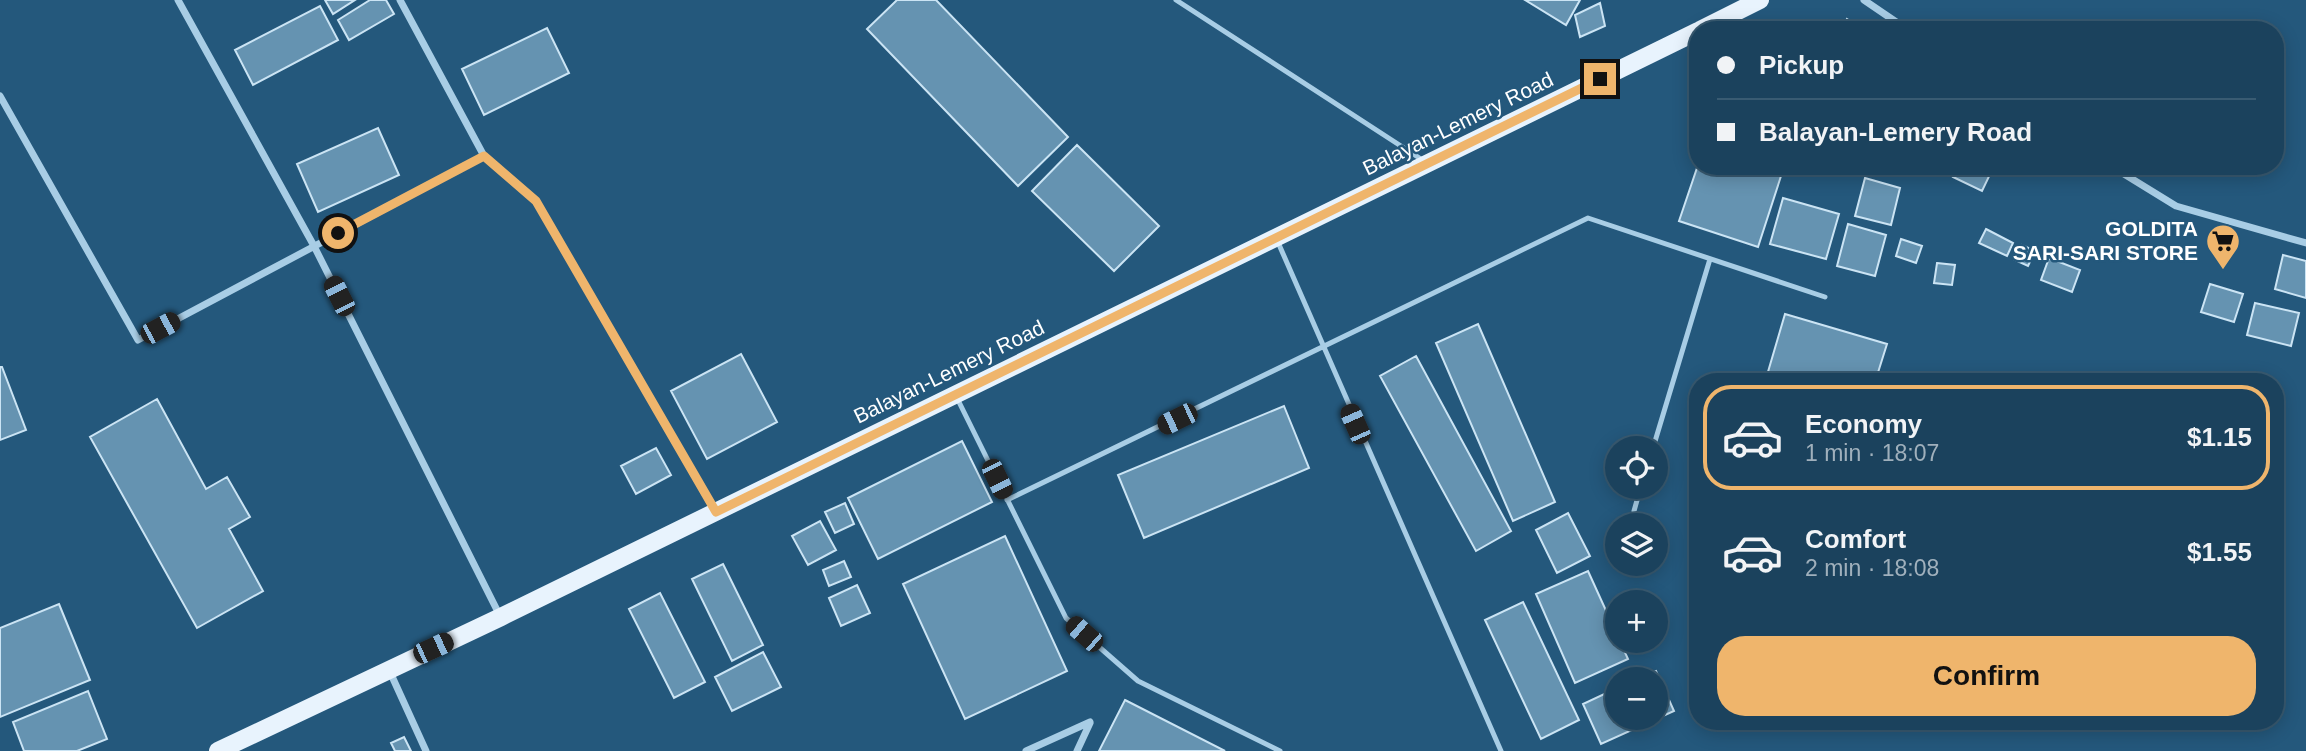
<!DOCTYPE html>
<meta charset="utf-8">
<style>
:root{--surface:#1b425d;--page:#244963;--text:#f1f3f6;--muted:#a0b0bc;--line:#395b72;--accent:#efb56c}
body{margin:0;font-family:Arial,sans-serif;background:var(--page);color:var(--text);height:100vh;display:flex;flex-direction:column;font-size:26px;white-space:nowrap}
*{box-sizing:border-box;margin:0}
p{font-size:23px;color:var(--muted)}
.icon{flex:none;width:38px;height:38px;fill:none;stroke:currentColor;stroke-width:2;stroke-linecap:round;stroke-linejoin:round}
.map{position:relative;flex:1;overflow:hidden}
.sheet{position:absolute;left:1689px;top:373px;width:595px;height:357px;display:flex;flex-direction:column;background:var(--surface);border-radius:28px;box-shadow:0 4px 18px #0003,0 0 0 2px var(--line)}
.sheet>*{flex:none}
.banner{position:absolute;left:1689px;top:21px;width:595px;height:154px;border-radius:28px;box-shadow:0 4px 18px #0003,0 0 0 2px var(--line);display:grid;align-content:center;height:154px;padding:0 28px;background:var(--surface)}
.controls{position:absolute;left:1605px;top:436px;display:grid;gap:14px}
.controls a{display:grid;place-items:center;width:63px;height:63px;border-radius:50%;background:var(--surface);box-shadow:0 4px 18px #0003,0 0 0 2px var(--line);font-size:35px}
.end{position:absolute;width:32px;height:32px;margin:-16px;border:9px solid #efb56c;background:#111;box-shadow:0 0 0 4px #111}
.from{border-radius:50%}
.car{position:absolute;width:21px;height:42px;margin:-21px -10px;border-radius:9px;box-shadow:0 0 5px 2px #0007;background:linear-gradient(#222 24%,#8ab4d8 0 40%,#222 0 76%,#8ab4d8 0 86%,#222 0)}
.banner b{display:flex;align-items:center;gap:24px;height:66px;font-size:26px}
.banner b+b{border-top:2px solid var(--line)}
.banner i{width:18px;height:18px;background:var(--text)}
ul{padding:12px 0 0;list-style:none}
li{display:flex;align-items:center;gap:21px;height:105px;margin:0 14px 10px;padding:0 14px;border:4px solid transparent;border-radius:28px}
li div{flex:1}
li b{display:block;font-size:26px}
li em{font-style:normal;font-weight:700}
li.on{border-color:var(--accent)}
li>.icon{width:63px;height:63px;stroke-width:1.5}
.button{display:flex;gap:14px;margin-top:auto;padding:14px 28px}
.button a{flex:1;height:80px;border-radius:28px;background:var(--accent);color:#111;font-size:28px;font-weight:700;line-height:80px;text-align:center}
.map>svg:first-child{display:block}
.building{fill:#6593b1;stroke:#cbe4f4;stroke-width:2}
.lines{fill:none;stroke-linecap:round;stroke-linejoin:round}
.service{stroke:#a8cde5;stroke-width:5}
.minor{stroke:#a8cde5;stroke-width:7}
.primary{stroke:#e8f3fd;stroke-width:18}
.route{stroke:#efb56c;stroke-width:9}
.labels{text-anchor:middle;stroke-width:5;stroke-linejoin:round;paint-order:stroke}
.street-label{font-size:21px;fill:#fff;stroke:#24587c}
.poi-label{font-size:21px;font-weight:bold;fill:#fff;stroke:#24587c;text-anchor:end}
</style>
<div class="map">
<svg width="2306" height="751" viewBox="0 0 2306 751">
<rect width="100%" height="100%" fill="#24587c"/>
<path class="building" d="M325 0H355L333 14Z
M370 0H386L394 14 349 40 338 20Z
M897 0H936L1068 137 1018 186 867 29Z
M1525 0H1580L1566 25Z
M1600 3 1605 26 1580 37 1575 15Z
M320 6 338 40 253 85 235 50Z
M1847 19 1866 30H1841Z
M547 28 569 73 484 115 462 69Z
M378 128 399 175 318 212 297 164Z
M1077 145 1159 226 1114 271 1032 191Z
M1698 165 1761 166 1782 173 1758 247 1679 221Z
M1959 166H1994L1982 191 1953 177Z
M1865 178 1900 188 1891 225 1855 216Z
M1783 198 1839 214 1826 259 1770 244Z
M1848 224 1886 235 1875 276 1837 266Z
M1986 229 2013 243 2007 256 1979 243Z
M1901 239 1922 246 1916 263 1896 256Z
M2022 245 2035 251 2028 266 2015 260Z
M2283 255 2306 261V298L2275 289Z
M2049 258 2080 270 2072 292 2041 280Z
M1937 263 1955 265 1952 285 1934 283Z
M2210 284 2243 294 2234 322 2201 312Z
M2255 303 2299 313 2291 346 2247 335Z
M1785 314 1887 344 1875 382H1765Z
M1478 324 1555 502 1513 521 1436 343Z
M741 354 777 422 707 459 671 391Z
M1416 356 1511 531 1476 551 1380 376Z
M0 367H2L26 430 0 440Z
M157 399 206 489 227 477 250 517 229 529 263 591 197 628 90 437Z
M1284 406 1309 468 1144 538 1118 475Z
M962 441 992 502 878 559 848 498Z
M656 448 671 475 636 494 621 466Z
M845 503 854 524 835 533 825 512Z
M1568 513 1590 556 1557 573 1536 530Z
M820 521 836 550 808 565 792 536Z
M1005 536 1067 671 965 719 903 584Z
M844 561 851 577 829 586 823 570Z
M723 564 763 645 732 661 692 579Z
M1588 571 1628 659 1575 683 1536 594Z
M857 585 870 613 841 626 829 598Z
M660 593 705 682 674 698 629 609Z
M1523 602 1579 720 1541 739 1485 620Z
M59 604 90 680 0 717V628Z
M763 652 781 687 732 711 715 677Z
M1656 671 1674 711 1601 744 1583 704 1617 688V718H1656V679H1638Z
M88 691 107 739 77 751H24L13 722Z
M1125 700 1225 751H1099Z
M404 737 411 751H395L391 743Z"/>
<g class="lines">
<path class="service" d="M1176 0 1424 161
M1277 240 1501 751
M957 398 1066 618 1138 681 1280 751
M1653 448 1710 259
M1007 500 1588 218 1825 297
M1634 511 1641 486"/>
<path class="minor" d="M178 0 314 246 500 616
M1864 0 1908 30
M0 96 138 340 484 156 400 0
M484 156 536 201 715 511
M2111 166 2176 206 2306 243
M390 672 426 751
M1026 751 1090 722
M1077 751 1090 723"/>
<path class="primary" d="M1700 30 1760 0
M218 751 501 617 1698 31"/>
</g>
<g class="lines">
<path class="route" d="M338 233 484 156 536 201 716 512 1600 79"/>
</g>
<defs>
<g id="supermarket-pin" transform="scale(1.75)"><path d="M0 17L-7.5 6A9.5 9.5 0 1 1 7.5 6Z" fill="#efb56c" stroke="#24587c"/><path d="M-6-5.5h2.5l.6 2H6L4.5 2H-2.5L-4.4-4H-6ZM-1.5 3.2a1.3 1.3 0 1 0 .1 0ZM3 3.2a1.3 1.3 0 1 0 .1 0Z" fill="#111"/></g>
</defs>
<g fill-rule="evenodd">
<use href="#supermarket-pin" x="2223" y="241"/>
</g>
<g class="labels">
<g class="street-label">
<text transform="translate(1458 124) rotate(-26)" y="7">Balayan-Lemery Road</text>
<text transform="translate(949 372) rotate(-26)" y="7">Balayan-Lemery Road</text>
</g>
<g class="poi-label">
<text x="2198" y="236">GOLDITA<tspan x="2198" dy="24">SARI-SARI STORE</tspan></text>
</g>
</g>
</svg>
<div class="controls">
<a><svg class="icon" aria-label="locate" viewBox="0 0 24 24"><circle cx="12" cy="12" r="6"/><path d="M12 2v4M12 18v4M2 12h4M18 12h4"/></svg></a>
<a><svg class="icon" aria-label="layers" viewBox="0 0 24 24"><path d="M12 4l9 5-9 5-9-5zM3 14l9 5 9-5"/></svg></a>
<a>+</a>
<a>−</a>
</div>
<i class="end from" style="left:338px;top:233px"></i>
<i class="end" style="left:1600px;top:79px"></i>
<i class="car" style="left:339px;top:296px;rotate:333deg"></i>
<i class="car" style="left:160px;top:328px;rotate:62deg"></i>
<i class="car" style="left:1177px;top:419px;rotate:244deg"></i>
<i class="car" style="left:1355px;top:424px;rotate:336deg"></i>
<i class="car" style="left:997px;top:479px;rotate:154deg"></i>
<i class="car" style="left:1084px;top:634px;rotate:311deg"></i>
<i class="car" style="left:433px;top:648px;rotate:65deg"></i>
<div class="banner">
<b><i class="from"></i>Pickup</b>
<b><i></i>Balayan-Lemery Road</b>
</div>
<section class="sheet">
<ul>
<li class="on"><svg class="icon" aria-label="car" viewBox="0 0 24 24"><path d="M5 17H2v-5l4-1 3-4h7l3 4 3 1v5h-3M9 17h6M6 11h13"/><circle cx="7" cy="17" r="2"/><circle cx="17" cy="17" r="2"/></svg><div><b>Economy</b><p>1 min · 18:07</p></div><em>$1.15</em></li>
<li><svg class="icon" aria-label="car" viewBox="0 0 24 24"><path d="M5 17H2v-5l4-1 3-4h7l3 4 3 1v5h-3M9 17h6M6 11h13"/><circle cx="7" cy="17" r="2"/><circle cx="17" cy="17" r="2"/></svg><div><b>Comfort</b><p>2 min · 18:08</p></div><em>$1.55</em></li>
</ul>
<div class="button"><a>Confirm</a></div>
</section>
</div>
